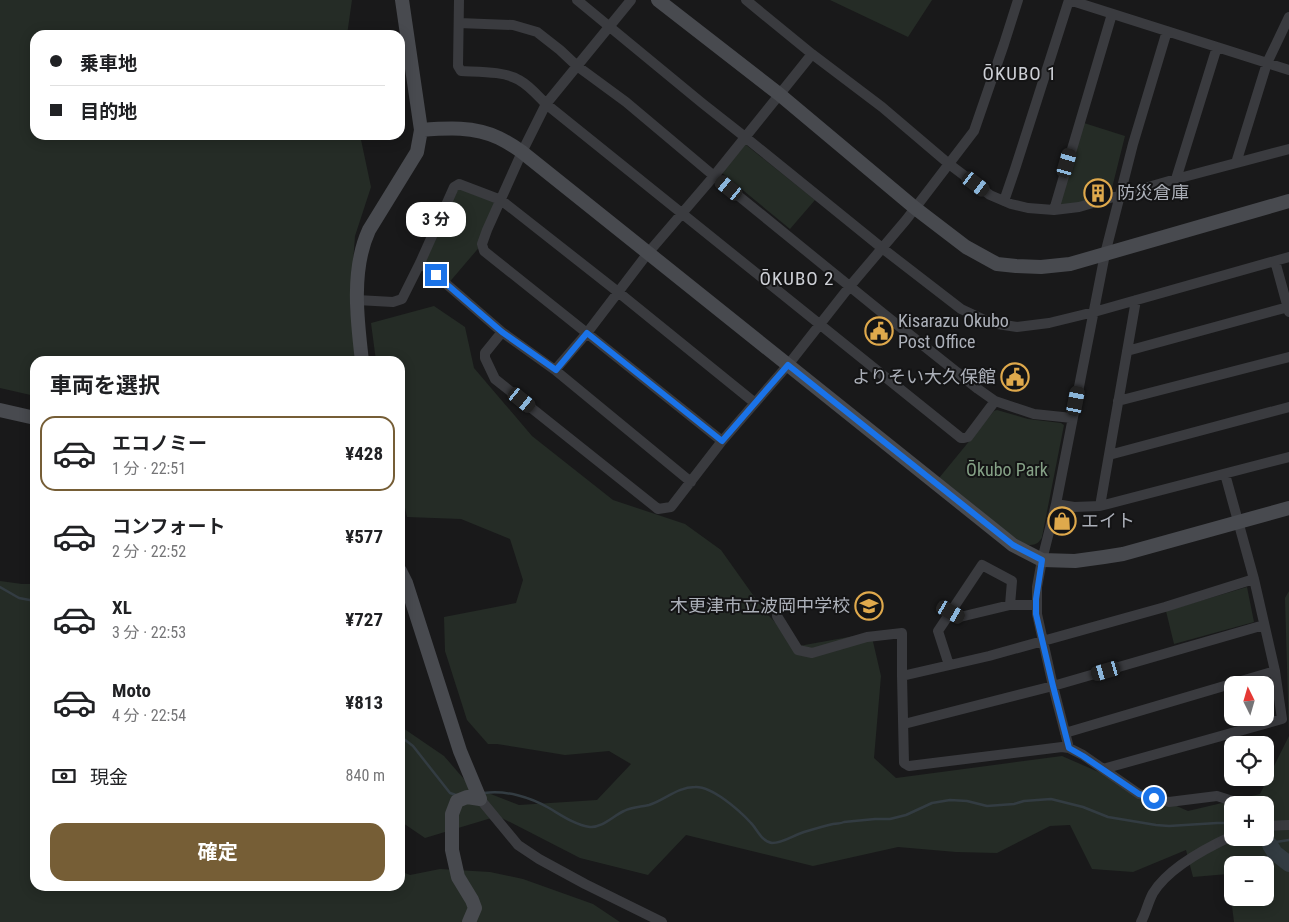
<!DOCTYPE html>
<html lang="ja">
<meta charset="utf-8">
<style>
:root{--surface:#fff;--page:#f2f2f2;--text:#202124;--muted:#757577;--line:#e0e0e0;--accent:#765e36}
body{margin:0;font-family:"Roboto Condensed","Noto Sans JP",sans-serif;background:var(--page);color:var(--text);height:100vh;display:flex;flex-direction:column;font-size:19px;white-space:nowrap}
*{box-sizing:border-box;margin:0}
p{font-size:16px;color:var(--muted)}
.icon{flex:none;width:28px;height:28px;fill:none;stroke:currentColor;stroke-width:2;stroke-linecap:round;stroke-linejoin:round}
.map{position:relative;flex:1;overflow:hidden}
.side{position:absolute;left:30px;top:356px;width:375px;height:535px;display:flex;flex-direction:column;background:var(--surface);border-radius:15px;box-shadow:0 2px 12px #0003}
.side>*{flex:none}
.guide{position:absolute;left:30px;top:30px;width:375px;height:110px;border-radius:15px;box-shadow:0 2px 12px #0003;display:grid;align-content:center;height:110px;padding:0 20px;background:var(--surface)}
.needle{width:32px;rotate:355deg}
.controls{position:absolute;left:1224px;top:676px;display:grid;gap:10px}
.controls a{display:grid;place-items:center;width:50px;height:50px;border-radius:10px;background:var(--surface);box-shadow:0 2px 12px #0003;font-size:25px}
.end{position:absolute;width:22px;height:22px;margin:-11px;border:6px solid #1a73e8;background:#fff;box-shadow:0 0 0 2px #fff}
.from{border-radius:50%}
.bubble{position:absolute;height:35px;border-radius:15px;background:var(--surface);box-shadow:0 2px 12px #0003;font-size:16px;font-weight:700;line-height:35px;text-align:center}
.car{position:absolute;width:15px;height:30px;margin:-15px -8px;border-radius:6px;box-shadow:0 0 4px 1px #0007;background:linear-gradient(#222 24%,#8ab4d8 0 40%,#222 0 76%,#8ab4d8 0 86%,#222 0)}
.guide b{display:flex;align-items:center;gap:18px;height:48px;font-size:19px}
.guide b+b{border-top:1px solid var(--line)}
.guide i{width:12px;height:12px;background:var(--text)}
ul{padding:0;list-style:none}
li{display:flex;align-items:center;gap:15px;height:75px;margin:0 10px 8px;padding:0 10px;border:2px solid transparent;border-radius:15px}
li div{flex:1}
li b{display:block;font-size:19px}
li em{font-style:normal;font-weight:700}
li.on{border-color:var(--accent)}
li>.icon{width:45px;height:45px;stroke-width:1.5}
h2{padding:0 20px;font-size:22px;line-height:60px}
.pay{display:flex;align-items:center;gap:12px;height:55px;padding:0 20px;font-size:19px}
.pay p{margin-inline-start:auto}
.button{display:flex;gap:10px;margin-top:auto;padding:10px 20px}
.button a{flex:1;height:58px;border-radius:15px;background:var(--accent);color:#fff;font-size:20px;font-weight:700;line-height:58px;text-align:center}
.map>svg:first-child{display:block}
.green{fill:#252c26;fill-rule:evenodd}
.lines{fill:none;stroke-linecap:round;stroke-linejoin:round}
.stream{stroke:#333c42;stroke-width:2.5}
.river{stroke:#333c42;stroke-width:16}
.street{stroke:#3a3b3f;stroke-width:10}
.secondary{stroke:#484a4f;stroke-width:14}
.route{stroke:#1a73e8;stroke-width:6}
.labels{text-anchor:middle;stroke-width:4;stroke-linejoin:round;paint-order:stroke}
.poi-label{font-size:18px;fill:#acb0b9;stroke:#141415;text-anchor:start}
.park-label{font-size:18px;fill:#85a186;stroke:#141415}
.neighbourhood-label{font-size:19px;letter-spacing:1px;fill:#cdcfd5;stroke:#141415}
</style>
<div class="map">
<svg width="1289" height="922" viewBox="0 0 1289 922">
<rect width="100%" height="100%" fill="#19191a"/>
<path class="green" d="M0 0H352L347 35H35V135H360L371 187 355 236 350 304 356 361H35V396L0 388Z
M830 0H932L908 37Z
M1084 123 1125 136 1111 192C1099 197 1070 209 1059 203Z
M745 144 815 200 790 229 722 173Z
M459 184 501 200 482 244 447 285 420 263Z
M434 306 465 327 474 368 532 436 613 500 685 524 721 550 765 612 799 646 871 633 881 676 874 758 896 778 1062 756 1188 811 1260 794 1289 736 1285 598 1289 591V922H1234L1228 874 1193 877 1186 850 1133 872 1092 869 1070 825 1050 826 997 853 956 852 898 847 813 866 686 835 648 875 580 858 498 816 425 838 400 821V726L444 756 470 786 519 805 597 800 631 764 609 751 565 755 497 744H488L467 720 445 651 444 617 516 603 523 580 510 539 461 519 407 517 400 485V361H376L371 323ZM1232 805H1265V838H1232ZM1232 865H1265V898H1232Z
M997 410 1028 419 1061 423 1064 425 1042 537C1040 542 1036 545 1030 545 1016 544 954 490 939 478L994 411Z
M0 581 22 584H35V886H400V871L410 875 440 869 490 872 523 879 593 904 620 922H0Z
M1247 587 1254 622 1174 644 1166 611Z"/>
<g class="lines">
<path class="stream" d="M0 587 19 598 35 601
M400 736 413 746 450 793 456 795
M484 793C506 790 530 797 549 808 561 815 575 825 590 827 602 828 613 816 624 811 632 807 641 807 649 805 665 800 677 787 695 787 712 786 739 810 751 823 757 829 762 842 772 843 783 843 794 835 804 832 814 829 824 826 833 824 838 823 840 824 844 822L875 819H890L906 815 932 803 950 800 967 801 987 806 1014 804 1024 801 1051 799 1083 807 1108 817 1156 825 1169 826 1217 823H1232
M1262 838 1270 845 1276 842 1289 840"/>
<path class="river" d="M1270 845 1275 853 1289 864"/>
<path class="street" d="M459 0 458 66 461 71C479 72 504 71 519 80 530 86 538 96 546 104L961 438H964L968 437 995 401
M577 0 702 103 745 137 882 248 961 309 991 323 1017 327 1049 323 1094 312 1289 257
M631 0 546 104 522 152 487 230 482 244 484 251 722 441
M746 0 812 54 882 107 949 164 990 195 1011 204 1028 208 1054 210 1079 207 1176 179 1289 149
M1069 0 1289 70
M459 23 513 25 537 32 560 50 577 66 626 102 714 176 885 315 978 389 995 401 1034 414 1072 418
M1236 163 1267 63 1289 17
M1176 179 1217 47
M1004 201 1015 169 1069 0
M1054 210 1112 14
M1275 261 1289 312
M420 263 436 275 502 332 555 370 691 482
M357 300 393 302 402 299 420 263 454 187 459 184 501 200 618 292 755 403
M502 332 485 353V358L495 379 658 509 671 507 722 441 788 365 850 286 906 220 974 131 1004 44 1018 0
M1127 351 1288 307
M555 370 587 333 648 253 714 176 812 54
M1118 401 1289 357
M1109 455 1289 407
M1056 504 1074 507 1100 506 1289 457
M1100 506 1136 300
M951 612 960 617 1010 605
M777 616 798 650 812 653 867 637 902 633V676
M949 665 938 631 982 565 1012 581 1010 605H1036
M904 724 1053 686 1264 625
M1065 733 1275 671
M1069 748 1053 686 1037 614V587L1042 560 1056 504 1105 254 1133 144 1167 31
M1103 769 1282 719 1275 671 1254 579 1225 474
M480 799 518 845 539 859 585 884 662 922
M1245 805 1217 796 1169 802 1139 794 1083 755 1069 748 1062 747 909 766 904 763 902 676 989 656 1165 607 1254 579
M1265 826 1289 825
M1141 922C1146 913 1148 902 1153 893 1169 867 1206 848 1232 836"/>
<path class="secondary" d="M658 0 779 94 915 208 966 247 997 264 1016 266 1041 267 1070 264 1289 201
M421 130C447 128 474 126 499 138 507 142 515 147 522 152L1013 545 1042 560 1075 561 1104 557 1123 554 1289 508
M362 361C357 319 351 269 369 230L417 152 421 130 402 0
M0 410 35 418
M400 571 406 583 460 751 480 799
M469 922 475 908 472 900 458 877 452 850V814L457 801 467 797 480 799"/>
</g>
<g class="lines">
<path class="route" d="M436 275 502 332 556 370 587 333 722 441 788 365 1013 545 1042 560 1036 599V614L1053 686 1069 748 1083 756 1139 794 1154 798"/>
</g>
<defs>
<g id="building-ring" transform="scale(1.4375)"><circle r="9.5" fill="#141415" stroke="#dfa94c" stroke-width="1.5"/><path d="M-4-6H4V6H1V3H-1V6H-4ZM-2.5-4.3h1.7v1.8h-1.7ZM.8-4.3h1.7v1.8H.8ZM-2.5-1h1.7V.8h-1.7ZM.8-1h1.7V.8H.8Z" fill="#dfa94c"/></g>
<g id="civic-ring" transform="scale(1.4375)"><circle r="9.5" fill="#141415" stroke="#dfa94c" stroke-width="1.5"/><path d="M-.6-6.5H3V-4.5H.6V-3L4-1V1h2V6H-6V1h2V-1L-.6-3ZM-1.2 2.5V6h2.4V2.5Z" fill="#dfa94c"/></g>
<g id="shop-ring" transform="scale(1.4375)"><circle r="9.5" fill="#141415" stroke="#dfa94c" stroke-width="1.5"/><path d="M-5-2.5h2.3a2.7 3.5 0 0 1 5.4 0H5L5.5 6h-11ZM-1.5-2.5h3a1.5 2.3 0 0 0-3 0Z" fill="#dfa94c"/></g>
<g id="school-ring" transform="scale(1.4375)"><circle r="9.5" fill="#141415" stroke="#dfa94c" stroke-width="1.5"/><path d="M0-5L7-2L0 1L-7-2ZM-4 1L0 2.5L4 1V4Q0 6-4 4Z" fill="#dfa94c"/></g>
</defs>
<g fill-rule="evenodd">
<use href="#building-ring" x="1098" y="193"/>
<use href="#civic-ring" x="879" y="331"/>
<use href="#civic-ring" x="1015" y="377"/>
<use href="#shop-ring" x="1062" y="521"/>
<use href="#school-ring" x="869" y="606"/>
</g>
<g class="labels">
<g class="poi-label">
<text x="1117" y="199">防災倉庫</text>
<text x="898" y="327">Kisarazu Okubo<tspan x="898" dy="21">Post Office</tspan></text>
<text x="996" y="383" text-anchor="end">よりそい大久保館</text>
<text x="1081" y="527">エイト</text>
<text x="850" y="612" text-anchor="end">木更津市立波岡中学校</text>
</g>
<g class="park-label">
<text x="1007" y="476">Ōkubo Park</text>
</g>
<g class="neighbourhood-label">
<text x="1020" y="80">ŌKUBO 1</text>
<text x="797" y="285">ŌKUBO 2</text>
</g>
</g>
</svg>
<div class="controls">
<a><svg class="needle" viewBox="-14 -14 28 28"><path d="M0-13l5 13h-10z" fill="#e53935"/><path d="M0 13l5-13h-10z" fill="#757577"/></svg></a>
<a><svg class="icon" aria-label="locate" viewBox="0 0 24 24"><circle cx="12" cy="12" r="6"/><path d="M12 2v4M12 18v4M2 12h4M18 12h4"/></svg></a>
<a>+</a>
<a>−</a>
</div>
<i class="end from" style="left:1154px;top:798px"></i>
<i class="end" style="left:436px;top:275px"></i>
<div class="bubble" style="left:406px;top:202px;width:60px">3 分</div>
<i class="car" style="left:1067px;top:163px;rotate:16deg"></i>
<i class="car" style="left:976px;top:184px;rotate:127deg"></i>
<i class="car" style="left:729px;top:188px;rotate:309deg"></i>
<i class="car" style="left:522px;top:400px;rotate:129deg"></i>
<i class="car" style="left:1076px;top:401px;rotate:11deg"></i>
<i class="car" style="left:951px;top:612px;rotate:120deg"></i>
<i class="car" style="left:1106px;top:671px;rotate:254deg"></i>
<div class="guide">
<b><i class="from"></i>乗車地</b>
<b><i></i>目的地</b>
</div>
<section class="side">
<h2>車両を選択</h2>
<ul>
<li class="on"><svg class="icon" aria-label="car" viewBox="0 0 24 24"><path d="M5 17H2v-5l4-1 3-4h7l3 4 3 1v5h-3M9 17h6M6 11h13"/><circle cx="7" cy="17" r="2"/><circle cx="17" cy="17" r="2"/></svg><div><b>エコノミー</b><p>1 分 · 22:51</p></div><em>¥428</em></li>
<li><svg class="icon" aria-label="car" viewBox="0 0 24 24"><path d="M5 17H2v-5l4-1 3-4h7l3 4 3 1v5h-3M9 17h6M6 11h13"/><circle cx="7" cy="17" r="2"/><circle cx="17" cy="17" r="2"/></svg><div><b>コンフォート</b><p>2 分 · 22:52</p></div><em>¥577</em></li>
<li><svg class="icon" aria-label="car" viewBox="0 0 24 24"><path d="M5 17H2v-5l4-1 3-4h7l3 4 3 1v5h-3M9 17h6M6 11h13"/><circle cx="7" cy="17" r="2"/><circle cx="17" cy="17" r="2"/></svg><div><b>XL</b><p>3 分 · 22:53</p></div><em>¥727</em></li>
<li><svg class="icon" aria-label="car" viewBox="0 0 24 24"><path d="M5 17H2v-5l4-1 3-4h7l3 4 3 1v5h-3M9 17h6M6 11h13"/><circle cx="7" cy="17" r="2"/><circle cx="17" cy="17" r="2"/></svg><div><b>Moto</b><p>4 分 · 22:54</p></div><em>¥813</em></li>
</ul>
<div class="pay"><svg class="icon" aria-label="cash" viewBox="0 0 24 24"><path d="M3 7h18v10H3z"/><circle cx="12" cy="12" r="2"/></svg>現金<p>840 m</p></div>
<div class="button"><a>確定</a></div>
</section>
</div>
